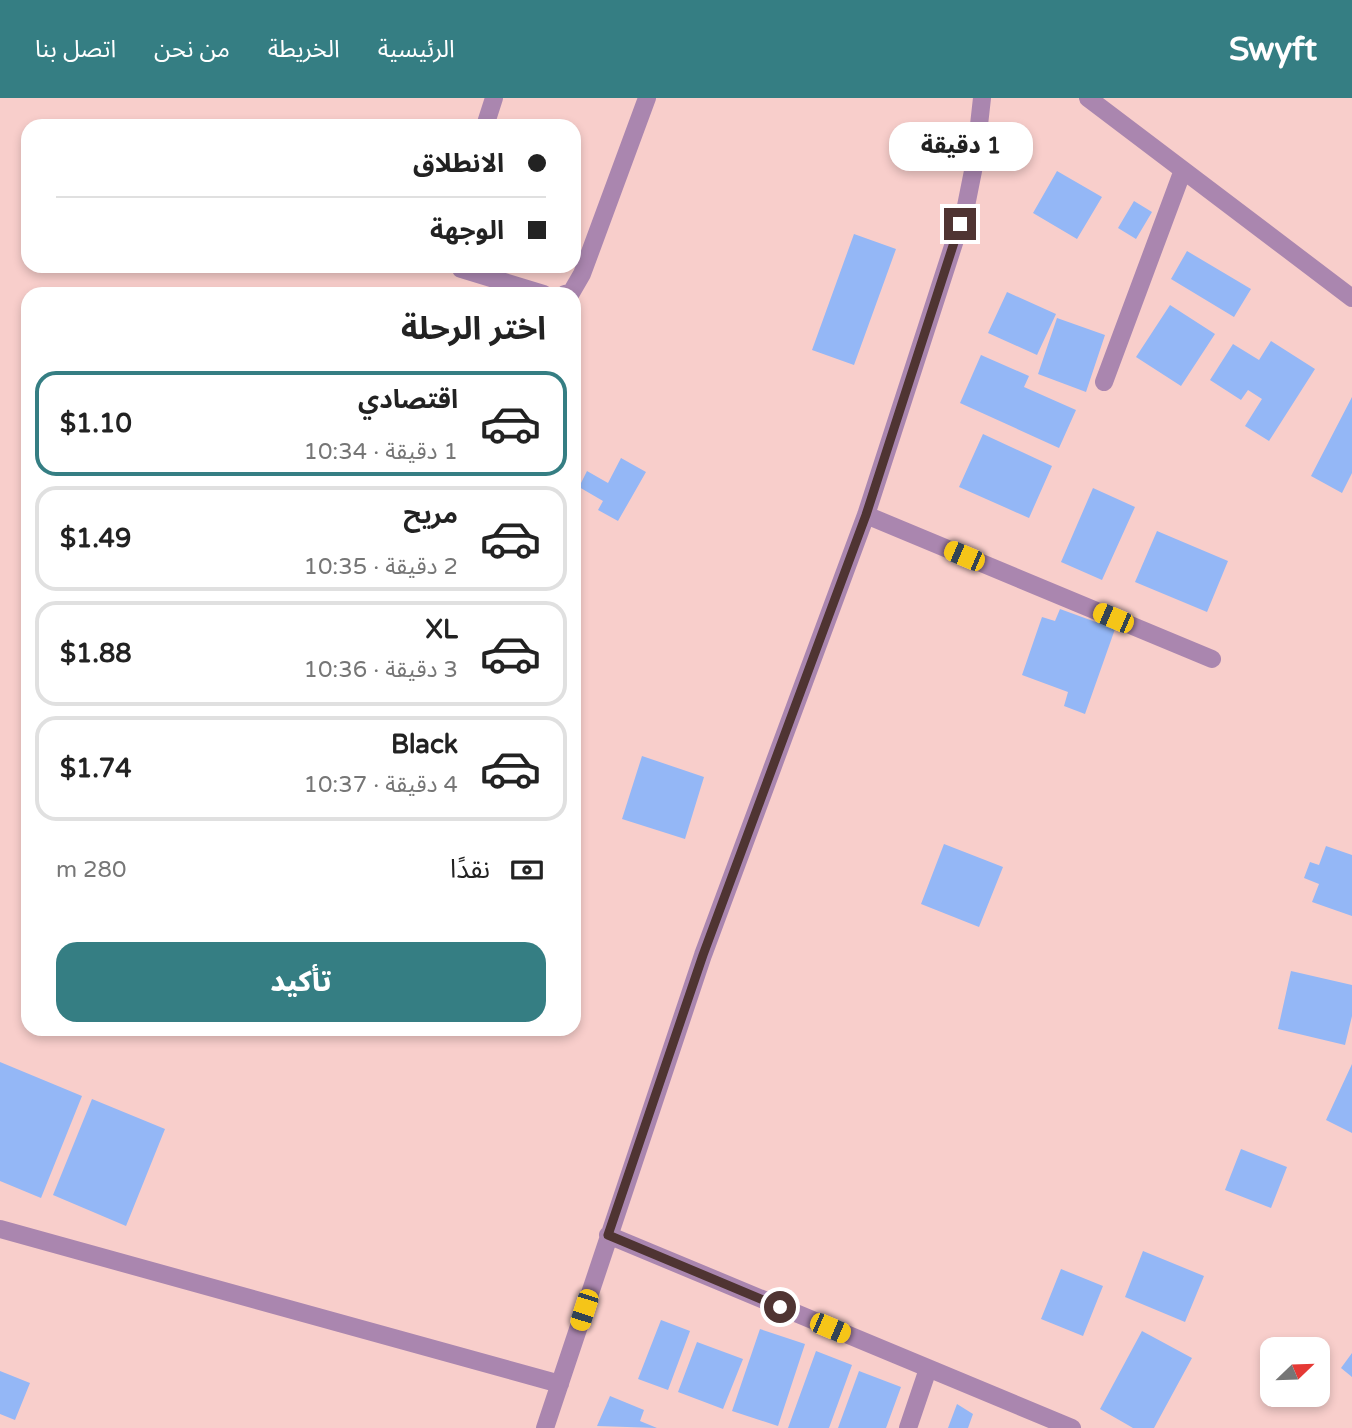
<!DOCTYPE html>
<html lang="ar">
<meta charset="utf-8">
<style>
:root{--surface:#fff;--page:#f2f2f2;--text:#222;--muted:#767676;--line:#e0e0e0;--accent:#357e83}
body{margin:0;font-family:"Varela Round","Noto Sans Arabic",sans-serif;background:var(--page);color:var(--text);direction:rtl;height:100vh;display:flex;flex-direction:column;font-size:26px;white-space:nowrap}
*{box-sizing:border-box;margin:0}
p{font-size:23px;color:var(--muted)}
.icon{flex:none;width:38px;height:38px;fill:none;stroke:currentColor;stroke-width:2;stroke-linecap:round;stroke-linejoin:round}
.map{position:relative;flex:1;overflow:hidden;direction:ltr}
.side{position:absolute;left:21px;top:189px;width:560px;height:749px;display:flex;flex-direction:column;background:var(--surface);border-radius:21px;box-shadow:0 4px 10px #0003;direction:rtl}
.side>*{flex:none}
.banner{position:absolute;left:21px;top:21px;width:560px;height:154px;border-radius:21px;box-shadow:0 4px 10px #0003;direction:rtl;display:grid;align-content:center;height:154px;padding:0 35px;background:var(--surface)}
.needle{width:46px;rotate:67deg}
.tools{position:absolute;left:1260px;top:1239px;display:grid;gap:14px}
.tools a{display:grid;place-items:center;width:70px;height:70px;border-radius:14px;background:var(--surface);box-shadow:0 4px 10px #0003;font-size:35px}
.end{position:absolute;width:32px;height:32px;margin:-16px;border:9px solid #4f3432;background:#fff;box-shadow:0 0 0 4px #fff}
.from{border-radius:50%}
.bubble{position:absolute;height:49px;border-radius:21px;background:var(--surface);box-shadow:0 4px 10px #0003;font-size:23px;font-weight:800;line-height:49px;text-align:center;direction:rtl}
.car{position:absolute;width:21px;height:42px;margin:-21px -10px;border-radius:9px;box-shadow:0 0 5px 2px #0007;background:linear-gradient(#f5c518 24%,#345 0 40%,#f5c518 0 76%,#345 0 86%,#f5c518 0)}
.banner b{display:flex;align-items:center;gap:24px;height:66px;font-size:26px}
.banner b+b{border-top:2px solid var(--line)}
.banner i{width:18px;height:18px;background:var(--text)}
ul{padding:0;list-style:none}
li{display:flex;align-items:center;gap:21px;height:105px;margin:0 14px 10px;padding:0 21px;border:4px solid var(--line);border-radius:21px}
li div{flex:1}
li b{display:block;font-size:26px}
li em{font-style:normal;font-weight:800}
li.on{border-color:var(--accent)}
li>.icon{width:63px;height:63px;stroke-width:1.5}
h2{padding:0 35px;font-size:32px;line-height:84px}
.pay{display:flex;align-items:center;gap:18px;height:77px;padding:0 35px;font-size:26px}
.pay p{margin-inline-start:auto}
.action{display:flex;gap:14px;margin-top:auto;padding:14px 35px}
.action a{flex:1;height:80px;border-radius:21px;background:var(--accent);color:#fff;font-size:28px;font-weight:800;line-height:80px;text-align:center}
header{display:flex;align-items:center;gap:42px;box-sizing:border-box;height:98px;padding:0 35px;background:var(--accent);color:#fff}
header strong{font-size:33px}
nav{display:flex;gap:38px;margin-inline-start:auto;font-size:24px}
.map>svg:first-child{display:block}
.building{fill:#94b7f6}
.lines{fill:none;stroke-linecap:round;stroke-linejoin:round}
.minor{stroke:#aa86af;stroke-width:18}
.route{stroke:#4f3432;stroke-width:9}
</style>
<header>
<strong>Swyft</strong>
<nav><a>الرئيسية</a><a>الخريطة</a><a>من نحن</a><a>اتصل بنا</a></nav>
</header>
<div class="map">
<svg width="1352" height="1330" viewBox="0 0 1352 1330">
<rect width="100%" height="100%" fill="#f8cecb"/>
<path class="building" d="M1057 73 1102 99 1077 141 1033 115Z
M1134 103 1152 114 1136 141 1118 130Z
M854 136 896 151 854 267 812 252Z
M1187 153 1251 191 1234 219 1171 181Z
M1007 194 1056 216 1037 257 988 235Z
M1170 207 1215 236 1181 288 1136 259Z
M1057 220 1105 237 1086 294 1038 276Z
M1271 243 1315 271 1269 343 1245 328 1262 301 1248 292 1241 302 1210 282 1233 246 1259 262Z
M981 257 1029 278 1024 289 1076 312 1059 350 960 305Z
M1352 299V375L1342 395 1311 378Z
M983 336 1052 368 1029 420 959 389Z
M621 360 646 374 618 423 598 412 603 403 579 389 587 373 608 385Z
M1093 390 1135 409 1102 482 1061 464Z
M1157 433 1228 463 1207 514 1135 484Z
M1060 511 1115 531 1085 616 1064 608 1068 594 1022 577 1042 519 1055 523Z
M642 658 704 679 685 741 622 721Z
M944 746 1003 769 979 829 921 806Z
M1326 748 1352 757V818L1312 804 1319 786 1304 780 1310 764 1319 767Z
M1291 873 1352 887V918L1345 947 1278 931Z
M0 964 82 998 41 1100 0 1083Z
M1352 966V1035L1326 1022Z
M92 1001 165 1031 126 1128 53 1097Z
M1241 1051 1287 1069 1271 1110 1225 1092Z
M1143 1153 1204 1178 1185 1224 1125 1199Z
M1061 1171 1103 1188 1083 1238 1041 1221Z
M661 1222 690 1233 668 1292 638 1281Z
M760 1231 805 1246 778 1328 732 1313Z
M1142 1233 1192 1260 1154 1330H1133L1100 1311Z
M697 1244 743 1261 723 1311 678 1294Z
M816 1253 852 1267 829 1330H788Z
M1352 1255V1279L1341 1270Z
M0 1273 30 1285 15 1322 0 1316Z
M859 1273 901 1289 886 1330H838Z
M610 1298 644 1312 640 1323 657 1330 597 1328Z
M957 1306 973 1316 968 1330H948Z"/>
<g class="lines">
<path class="minor" d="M1088 0 1352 200
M485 28 494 0
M460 168 461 171 544 196
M565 196 571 195 582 176 647 0
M1104 284 1183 72
M866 417 1212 561
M0 1131 560 1286
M608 1137 1072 1330
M545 1330 703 857 866 417 966 108 975 63 982 0
M908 1330 928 1271"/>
</g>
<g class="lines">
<path class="route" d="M780 1209 608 1137 703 857 866 417 960 126"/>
</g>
</svg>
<div class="tools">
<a><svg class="needle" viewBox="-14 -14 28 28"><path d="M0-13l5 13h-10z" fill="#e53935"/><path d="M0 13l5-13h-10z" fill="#767676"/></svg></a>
</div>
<i class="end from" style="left:780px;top:1209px"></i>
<i class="end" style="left:960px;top:126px"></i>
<div class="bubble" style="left:889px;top:24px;width:144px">1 دقيقة</div>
<i class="car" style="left:964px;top:458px;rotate:293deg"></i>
<i class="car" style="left:1113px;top:520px;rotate:293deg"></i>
<i class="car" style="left:584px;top:1212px;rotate:198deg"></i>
<i class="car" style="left:830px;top:1230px;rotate:113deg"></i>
<div class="banner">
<b><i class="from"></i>الانطلاق</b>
<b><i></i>الوجهة</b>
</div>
<section class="side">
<h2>اختر الرحلة</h2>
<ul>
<li class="on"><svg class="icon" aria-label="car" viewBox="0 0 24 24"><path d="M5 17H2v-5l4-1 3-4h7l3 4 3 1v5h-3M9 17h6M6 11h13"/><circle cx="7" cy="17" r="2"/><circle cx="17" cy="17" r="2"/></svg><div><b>اقتصادي</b><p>1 دقيقة · 10:34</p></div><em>$1.10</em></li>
<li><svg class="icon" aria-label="car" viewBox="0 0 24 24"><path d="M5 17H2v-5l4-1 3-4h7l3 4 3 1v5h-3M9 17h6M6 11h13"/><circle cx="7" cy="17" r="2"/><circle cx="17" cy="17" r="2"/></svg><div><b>مريح</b><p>2 دقيقة · 10:35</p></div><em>$1.49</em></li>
<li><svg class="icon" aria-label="car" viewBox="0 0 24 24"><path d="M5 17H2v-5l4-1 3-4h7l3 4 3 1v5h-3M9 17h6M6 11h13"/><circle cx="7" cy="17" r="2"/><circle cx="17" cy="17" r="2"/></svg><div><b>XL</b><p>3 دقيقة · 10:36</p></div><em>$1.88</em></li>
<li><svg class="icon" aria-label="car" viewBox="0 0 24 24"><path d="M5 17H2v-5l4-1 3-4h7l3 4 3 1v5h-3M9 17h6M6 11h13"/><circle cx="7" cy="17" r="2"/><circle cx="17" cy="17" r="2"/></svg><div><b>Black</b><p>4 دقيقة · 10:37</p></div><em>$1.74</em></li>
</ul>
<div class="pay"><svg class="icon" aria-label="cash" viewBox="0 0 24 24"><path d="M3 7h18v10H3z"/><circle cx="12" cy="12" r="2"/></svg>نقدًا<p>280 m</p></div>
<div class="action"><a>تأكيد</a></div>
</section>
</div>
